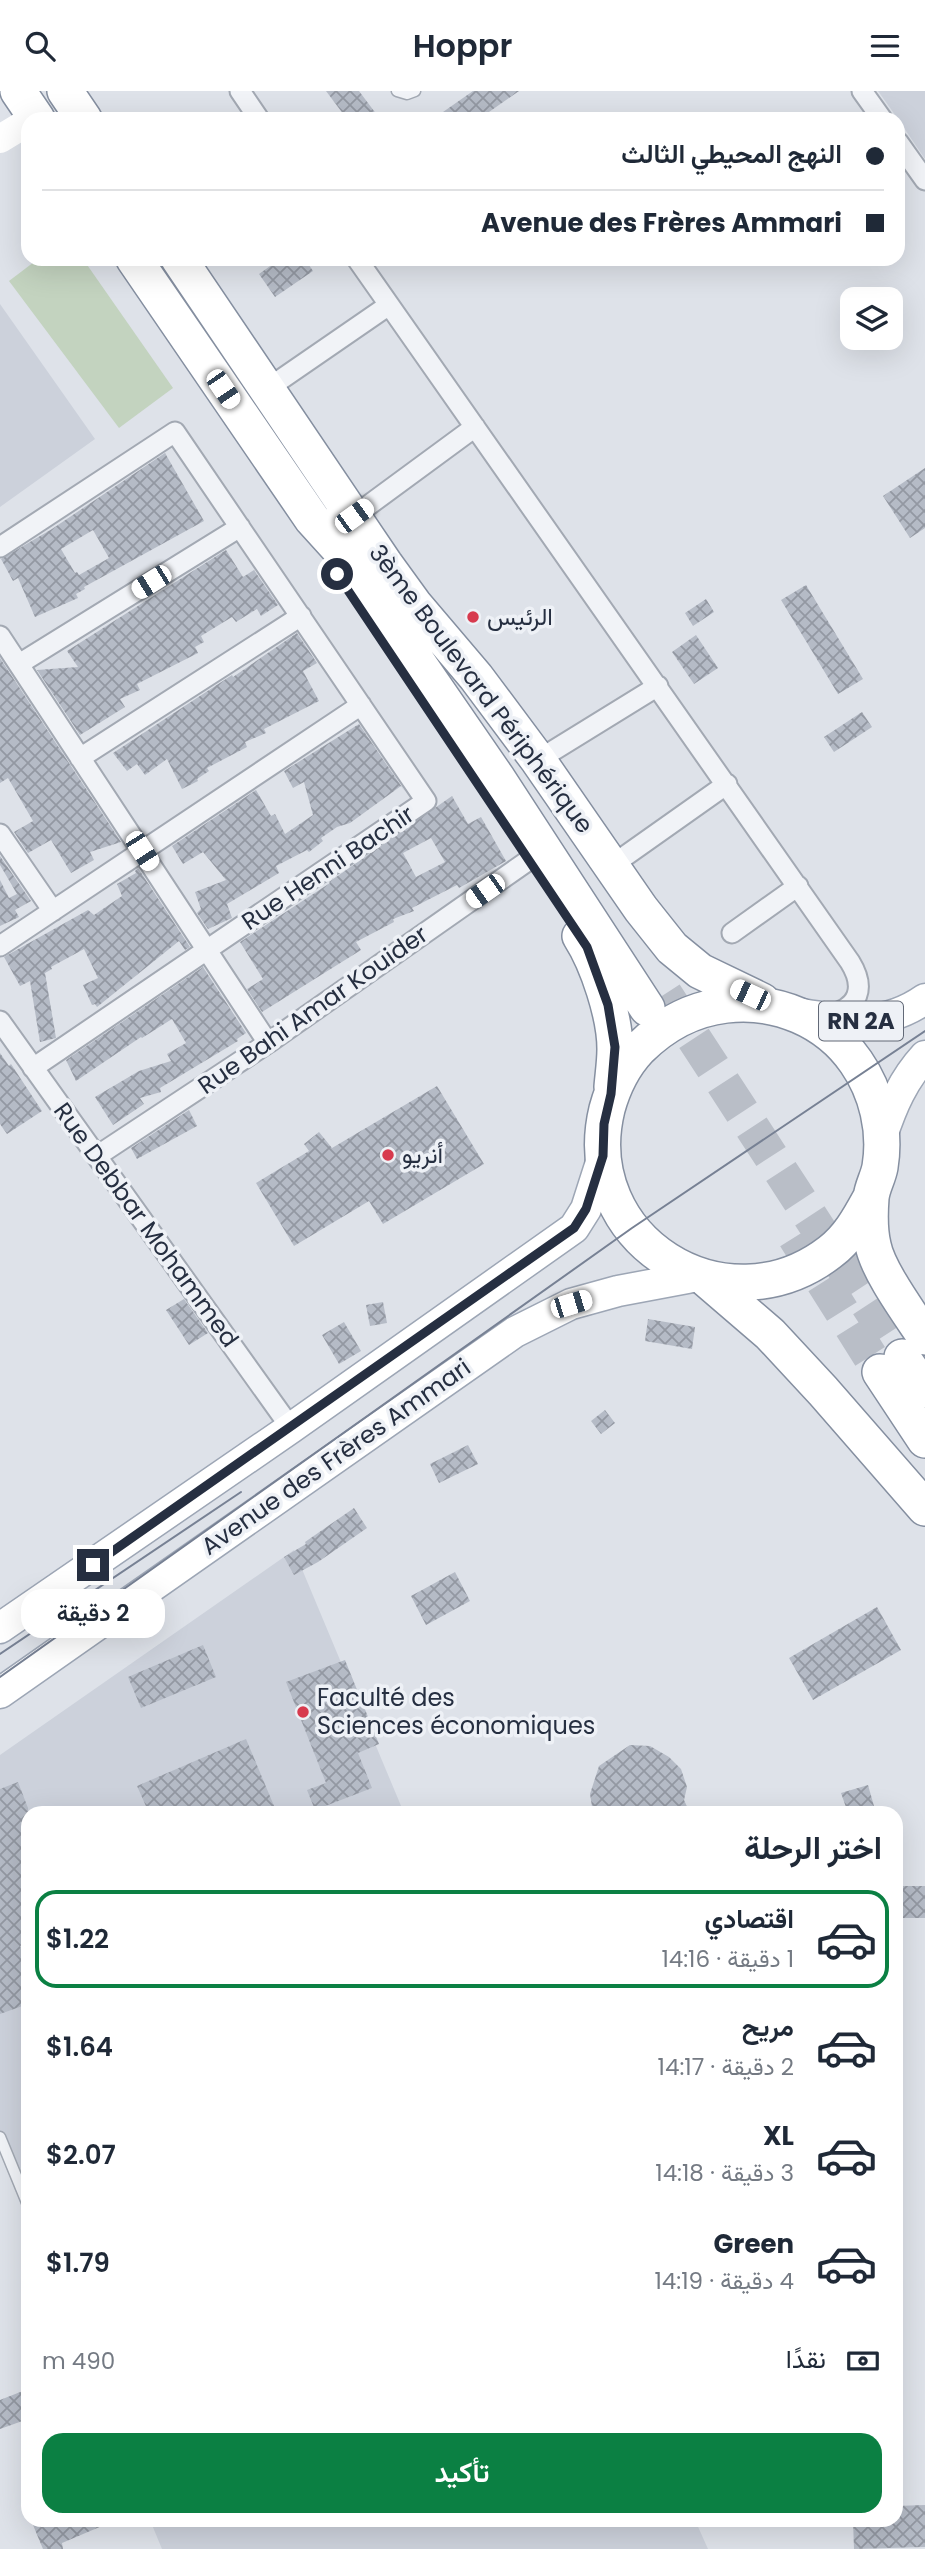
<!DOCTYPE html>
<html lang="ar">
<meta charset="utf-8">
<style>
:root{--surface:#fff;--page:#f6f6f7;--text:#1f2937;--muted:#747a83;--line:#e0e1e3;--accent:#0b8043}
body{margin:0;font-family:Poppins,Vazirmatn,sans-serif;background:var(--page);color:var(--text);direction:rtl;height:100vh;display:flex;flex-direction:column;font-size:26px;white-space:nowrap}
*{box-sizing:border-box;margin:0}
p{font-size:23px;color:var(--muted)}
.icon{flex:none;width:38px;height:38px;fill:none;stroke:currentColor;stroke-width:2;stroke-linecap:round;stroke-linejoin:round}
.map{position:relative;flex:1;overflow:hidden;direction:ltr}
.details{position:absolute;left:21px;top:1715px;width:882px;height:721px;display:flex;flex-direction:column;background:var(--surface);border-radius:21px;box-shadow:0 7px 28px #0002;direction:rtl}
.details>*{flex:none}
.banner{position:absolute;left:21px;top:21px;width:884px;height:154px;border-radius:21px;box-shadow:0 7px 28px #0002;direction:rtl;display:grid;align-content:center;height:154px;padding:0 21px;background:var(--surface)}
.buttons{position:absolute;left:840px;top:196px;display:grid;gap:14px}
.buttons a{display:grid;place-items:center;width:63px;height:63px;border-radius:14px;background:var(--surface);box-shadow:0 7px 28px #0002;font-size:35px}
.end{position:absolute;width:32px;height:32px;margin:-16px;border:9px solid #262f41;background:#fff;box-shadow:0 0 0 4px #fff}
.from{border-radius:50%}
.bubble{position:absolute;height:49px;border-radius:21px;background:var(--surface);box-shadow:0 7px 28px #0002;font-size:23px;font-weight:600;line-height:49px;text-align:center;direction:rtl}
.car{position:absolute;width:21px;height:42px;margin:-21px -10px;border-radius:9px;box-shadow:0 0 5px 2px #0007;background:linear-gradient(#fff 24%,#345 0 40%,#fff 0 76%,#345 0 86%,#fff 0)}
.banner b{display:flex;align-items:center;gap:24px;height:66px;font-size:26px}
.banner b+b{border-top:2px solid var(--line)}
.banner i{width:18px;height:18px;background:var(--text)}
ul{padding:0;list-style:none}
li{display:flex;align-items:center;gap:21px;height:98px;margin:0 14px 10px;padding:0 7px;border:4px solid transparent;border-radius:21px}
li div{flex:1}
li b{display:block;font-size:26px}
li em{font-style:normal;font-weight:600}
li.active{border-color:var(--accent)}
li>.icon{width:63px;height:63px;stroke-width:1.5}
h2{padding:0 21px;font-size:32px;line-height:84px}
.pay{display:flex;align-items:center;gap:18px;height:77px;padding:0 21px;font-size:26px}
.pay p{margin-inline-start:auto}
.primary-button{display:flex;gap:14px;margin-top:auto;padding:14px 21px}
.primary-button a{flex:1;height:80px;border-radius:21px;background:var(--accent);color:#fff;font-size:28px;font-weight:600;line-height:80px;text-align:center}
header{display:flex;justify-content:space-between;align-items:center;height:91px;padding:0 21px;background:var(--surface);font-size:32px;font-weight:600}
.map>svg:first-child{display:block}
.built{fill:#ccd1db}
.green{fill:#c3d3bf}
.building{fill:url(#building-cross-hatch);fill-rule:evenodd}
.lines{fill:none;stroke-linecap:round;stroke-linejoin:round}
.highway-tunnel{stroke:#b9bec7;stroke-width:35;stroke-dasharray:35 18;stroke-linecap:butt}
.lane-casing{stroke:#a3a9b3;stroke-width:13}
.street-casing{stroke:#a3a9b3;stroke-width:23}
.primary-casing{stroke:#9da6b5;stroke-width:33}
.highway-casing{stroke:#858fa0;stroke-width:38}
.lane{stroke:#f1f3f7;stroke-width:10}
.street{stroke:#f1f3f7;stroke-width:19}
.secondary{stroke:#fff;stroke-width:28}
.primary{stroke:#fff;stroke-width:30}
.highway{stroke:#fff;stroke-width:35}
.tram{stroke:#778194;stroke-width:2}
.route{stroke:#262f41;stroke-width:9}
.poi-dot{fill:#d73a4e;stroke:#eef1f6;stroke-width:2.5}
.labels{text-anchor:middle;stroke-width:7;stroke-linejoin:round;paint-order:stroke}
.shield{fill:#eef1f6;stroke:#626977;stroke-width:2}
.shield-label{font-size:23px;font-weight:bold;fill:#262f41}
.poi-label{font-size:24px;fill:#262f41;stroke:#eef1f6;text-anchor:start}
.street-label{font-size:24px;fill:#262f41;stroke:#eef1f6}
</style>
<header><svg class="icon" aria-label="menu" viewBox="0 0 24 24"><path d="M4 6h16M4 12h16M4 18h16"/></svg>Hoppr<svg class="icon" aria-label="search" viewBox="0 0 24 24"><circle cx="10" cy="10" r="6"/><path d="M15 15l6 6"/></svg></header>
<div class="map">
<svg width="925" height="2458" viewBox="0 0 925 2458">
<defs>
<pattern id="building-cross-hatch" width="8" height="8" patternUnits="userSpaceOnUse" patternTransform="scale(1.75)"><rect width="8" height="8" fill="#b5bbc6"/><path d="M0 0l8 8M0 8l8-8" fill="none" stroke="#9398a2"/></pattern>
</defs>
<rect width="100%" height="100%" fill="#dee2e9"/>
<path class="built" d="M878 0H925V68L898 28Z
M0 213 95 348 0 416Z
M294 1459 404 1722H28V2130L0 2062V1664Z
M150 2429H695L708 2458H162Z"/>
<path class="green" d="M38 168H83L173 297 119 337 9 190Z"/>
<path class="building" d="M326 0H359L380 28H347Z
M473 0H519L479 28H433Z
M280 168H305L313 180 275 206 259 183Z
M165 362 204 430 84 496 85 498 76 503 78 507 35 526 18 487 13 490 1 468 52 438ZM93 439 109 467 79 484 77 481 75 482 61 458Z
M925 377V437L910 447 883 405Z
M226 459 243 486 254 479 278 514 261 525 257 518 236 531 232 526 201 545 204 551 195 556 198 562 137 593 140 599 120 608 125 616 80 644 37 579 78 576 67 560Z
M806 494 863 588 838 603 781 509Z
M706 508 714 521 693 535 685 522Z
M297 542 317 572 303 580 319 610 264 638 266 642 245 651 247 656 207 677 209 680 197 688 198 690 182 698 167 668 145 684 137 673 127 680 113 662 232 584 233 586Z
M696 544 718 577 694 593 672 561Z
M0 567 121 751 90 761 94 769 71 782 51 749 28 762 14 741 33 730 8 687 0 692Z
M862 621 872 636 834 661 824 646Z
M359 633 406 702 401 695 350 732 337 736 321 747 323 750 309 761 307 759 276 775 279 782 227 813 232 827 208 838 197 822 201 818 195 801 226 789 203 761 183 773 172 755 256 699 271 725 275 723 285 743 313 724 304 691 293 697 284 680Z
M452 705 468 733 481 726 506 770 459 797 457 794 412 817 414 820 393 828 394 831 356 851 361 859 262 921 247 898 263 888 240 851 330 792 329 791ZM431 747 445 771 416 786 403 762Z
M0 765 31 810 15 819 19 826 0 835V789L9 807 17 803 0 774Z
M138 777 190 856 185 859 179 850 97 916 95 913 92 914 83 894 98 887 84 858 51 876 52 878 45 882 56 947 40 951 30 890 20 895 4 866 88 819 94 824 122 805 117 793 136 782 135 780Z
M203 876 246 942 237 948 238 950 160 997 161 1001 140 1007 144 1013 113 1034 95 1006 139 980 171 970 167 963 186 952 172 928 142 947 141 946 76 990 66 969Z
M0 962 9 975 11 973 42 1020 7 1043 0 1033Z
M437 995 484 1073 383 1133 369 1110 294 1155 256 1092 309 1060 304 1053 319 1041 332 1057Z
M189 1019 197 1035 137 1068 131 1057Z
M184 1208 208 1242 189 1254 166 1219Z
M383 1211 387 1232 370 1235 366 1214Z
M648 1228 695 1236 692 1258 645 1250Z
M344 1231 361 1260 339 1273 322 1244Z
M605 1319 615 1332 601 1343 591 1330Z
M468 1354 478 1373 439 1392 430 1373Z
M354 1417 367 1437 318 1471 294 1484 284 1466 306 1453 305 1451Z
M455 1481 470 1510 426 1534 411 1505Z
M877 1516 901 1559 813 1609 789 1567Z
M203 1554 216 1586 141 1617 128 1586Z
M345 1569 379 1653 358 1662 372 1697 315 1719 307 1699 326 1692 286 1591Z
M246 1648 277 1722H149L137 1695Z
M630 1654 650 1655 669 1666 681 1678 687 1696 684 1709 690 1722H593L590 1703 599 1675Z
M18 1691 28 1717V1852L20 1855 28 1878V1913L0 1923V1698Z
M868 1694 876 1722H848L841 1702Z
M896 1795H925V1827H896Z
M28 2298V2328L0 2338V2309Z
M925 2414V2456L854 2458 853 2429H896V2415Z
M46 2429H116L62 2452 63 2458H43L33 2434Z"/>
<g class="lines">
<path class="highway-tunnel" d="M665 903 902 1266
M795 1146 880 1281"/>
<g class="lane-casing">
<path id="lane" d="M397 0 407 3 415 0
M0 2046 28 2114"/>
</g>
<g class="street-casing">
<path id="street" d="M240 0 259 28
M862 0 882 28
M898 51 925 89
M357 168 850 871C866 897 859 917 829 924
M267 298 389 214
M354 425 475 336
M0 456 175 341 426 710 33 977
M0 545 268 952
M19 573 240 436
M80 667 301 525
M538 669 658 595
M0 743 53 820
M611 775 727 693
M732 842 798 795
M0 855 361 614
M0 930 291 1337
M97 1065 268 952 529 769"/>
</g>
<g class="primary-casing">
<path id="primary" d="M802 923C848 931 885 936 925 908
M882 1045C892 1015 903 989 925 965
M0 1537 291 1337 574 1137 586 1118 603 1065
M0 1602 515 1241 571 1213 618 1200 698 1185"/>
</g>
<g class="highway-casing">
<path id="highway" d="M18 0 37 28
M65 0 84 28
M134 168 312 428 341 460 498 688 647 917
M179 168 385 473 414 513 476 586 538 669 641 818 672 857 700 880 762 910
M580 845C598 873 615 925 615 958 615 971 613 984 612 996
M871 1106C860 1126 849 1147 830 1161 725 1242 575 1149 607 1018 613 996 623 975 639 958 663 934 692 918 726 914 776 908 827 929 856 971 877 1001 886 1040 880 1076 878 1087 872 1096 871 1107 870 1120 870 1141 873 1154 878 1180 910 1223 925 1246
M706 1188 770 1243 823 1300 925 1417
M902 1266 925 1299
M880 1281 925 1349"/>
</g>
<use href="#lane" class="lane"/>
<use href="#street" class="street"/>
<path class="secondary" d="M0 48 28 31"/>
<use href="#primary" class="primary"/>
<use href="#highway" class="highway"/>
<path class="tram" d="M0 1563 241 1401
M0 1586 632 1137 925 940"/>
</g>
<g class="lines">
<path class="route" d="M93 1474 574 1137 586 1118 603 1065 604 1033 611 1003 615 956 608 914 587 856 337 483"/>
</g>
<g class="poi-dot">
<circle cx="473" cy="526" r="7"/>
<circle cx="388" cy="1064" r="7"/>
<circle cx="303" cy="1621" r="7"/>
</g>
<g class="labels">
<rect class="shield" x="819" y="910.5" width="84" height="39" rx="5"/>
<g class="shield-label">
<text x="861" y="938">RN 2A</text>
</g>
<g class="poi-label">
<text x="487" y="534">الرئيس</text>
<text x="402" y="1072">أنريو</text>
<text x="317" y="1615">Faculté des<tspan x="317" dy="28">Sciences économiques</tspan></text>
</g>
<g class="street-label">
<text transform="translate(481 598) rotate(53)" y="8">3ème Boulevard Périphérique</text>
<text transform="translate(328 777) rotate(-34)" y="8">Rue Henni Bachir</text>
<text transform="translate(313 919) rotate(-35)" y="8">Rue Bahi Amar Kouider</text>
<text transform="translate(146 1134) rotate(54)" y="8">Rue Debbar Mohammed</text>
<text transform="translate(336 1366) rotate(-35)" y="8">Avenue des Frères Ammari</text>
</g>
</g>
</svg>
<div class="buttons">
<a><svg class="icon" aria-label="layers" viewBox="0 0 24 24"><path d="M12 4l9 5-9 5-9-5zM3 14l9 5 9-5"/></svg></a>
</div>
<i class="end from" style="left:337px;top:483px"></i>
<i class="end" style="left:93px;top:1474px"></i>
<div class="bubble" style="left:21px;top:1498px;width:144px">2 دقيقة</div>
<i class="car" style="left:223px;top:298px;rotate:146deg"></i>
<i class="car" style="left:354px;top:425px;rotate:54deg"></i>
<i class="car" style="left:151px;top:491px;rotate:238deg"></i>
<i class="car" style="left:142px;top:760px;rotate:147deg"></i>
<i class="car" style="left:485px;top:800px;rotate:235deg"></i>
<i class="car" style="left:750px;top:904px;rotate:295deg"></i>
<i class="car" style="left:571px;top:1213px;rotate:73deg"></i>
<div class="banner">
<b><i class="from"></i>النهج المحيطي الثالث</b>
<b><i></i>Avenue des Frères Ammari</b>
</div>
<section class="details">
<h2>اختر الرحلة</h2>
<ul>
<li class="active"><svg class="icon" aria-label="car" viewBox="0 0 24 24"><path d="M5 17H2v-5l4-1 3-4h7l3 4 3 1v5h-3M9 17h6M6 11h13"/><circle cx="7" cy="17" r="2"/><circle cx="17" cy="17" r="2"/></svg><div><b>اقتصادي</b><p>1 دقيقة · 14:16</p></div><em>$1.22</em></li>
<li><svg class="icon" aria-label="car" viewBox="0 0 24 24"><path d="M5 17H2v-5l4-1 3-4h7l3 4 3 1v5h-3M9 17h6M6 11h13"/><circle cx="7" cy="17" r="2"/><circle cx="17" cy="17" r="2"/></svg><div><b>مريح</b><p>2 دقيقة · 14:17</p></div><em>$1.64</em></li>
<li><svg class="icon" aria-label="car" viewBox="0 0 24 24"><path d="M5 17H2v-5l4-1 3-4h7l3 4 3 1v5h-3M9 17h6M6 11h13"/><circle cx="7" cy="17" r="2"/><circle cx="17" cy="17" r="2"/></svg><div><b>XL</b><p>3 دقيقة · 14:18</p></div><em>$2.07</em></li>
<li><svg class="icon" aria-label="car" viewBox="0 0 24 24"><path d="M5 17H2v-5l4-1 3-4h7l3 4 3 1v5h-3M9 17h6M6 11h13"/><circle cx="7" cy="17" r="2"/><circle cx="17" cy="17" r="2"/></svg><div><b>Green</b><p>4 دقيقة · 14:19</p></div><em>$1.79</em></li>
</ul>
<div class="pay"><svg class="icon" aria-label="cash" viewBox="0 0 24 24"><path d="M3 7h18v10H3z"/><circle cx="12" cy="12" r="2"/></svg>نقدًا<p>490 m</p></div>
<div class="primary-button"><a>تأكيد</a></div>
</section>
</div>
